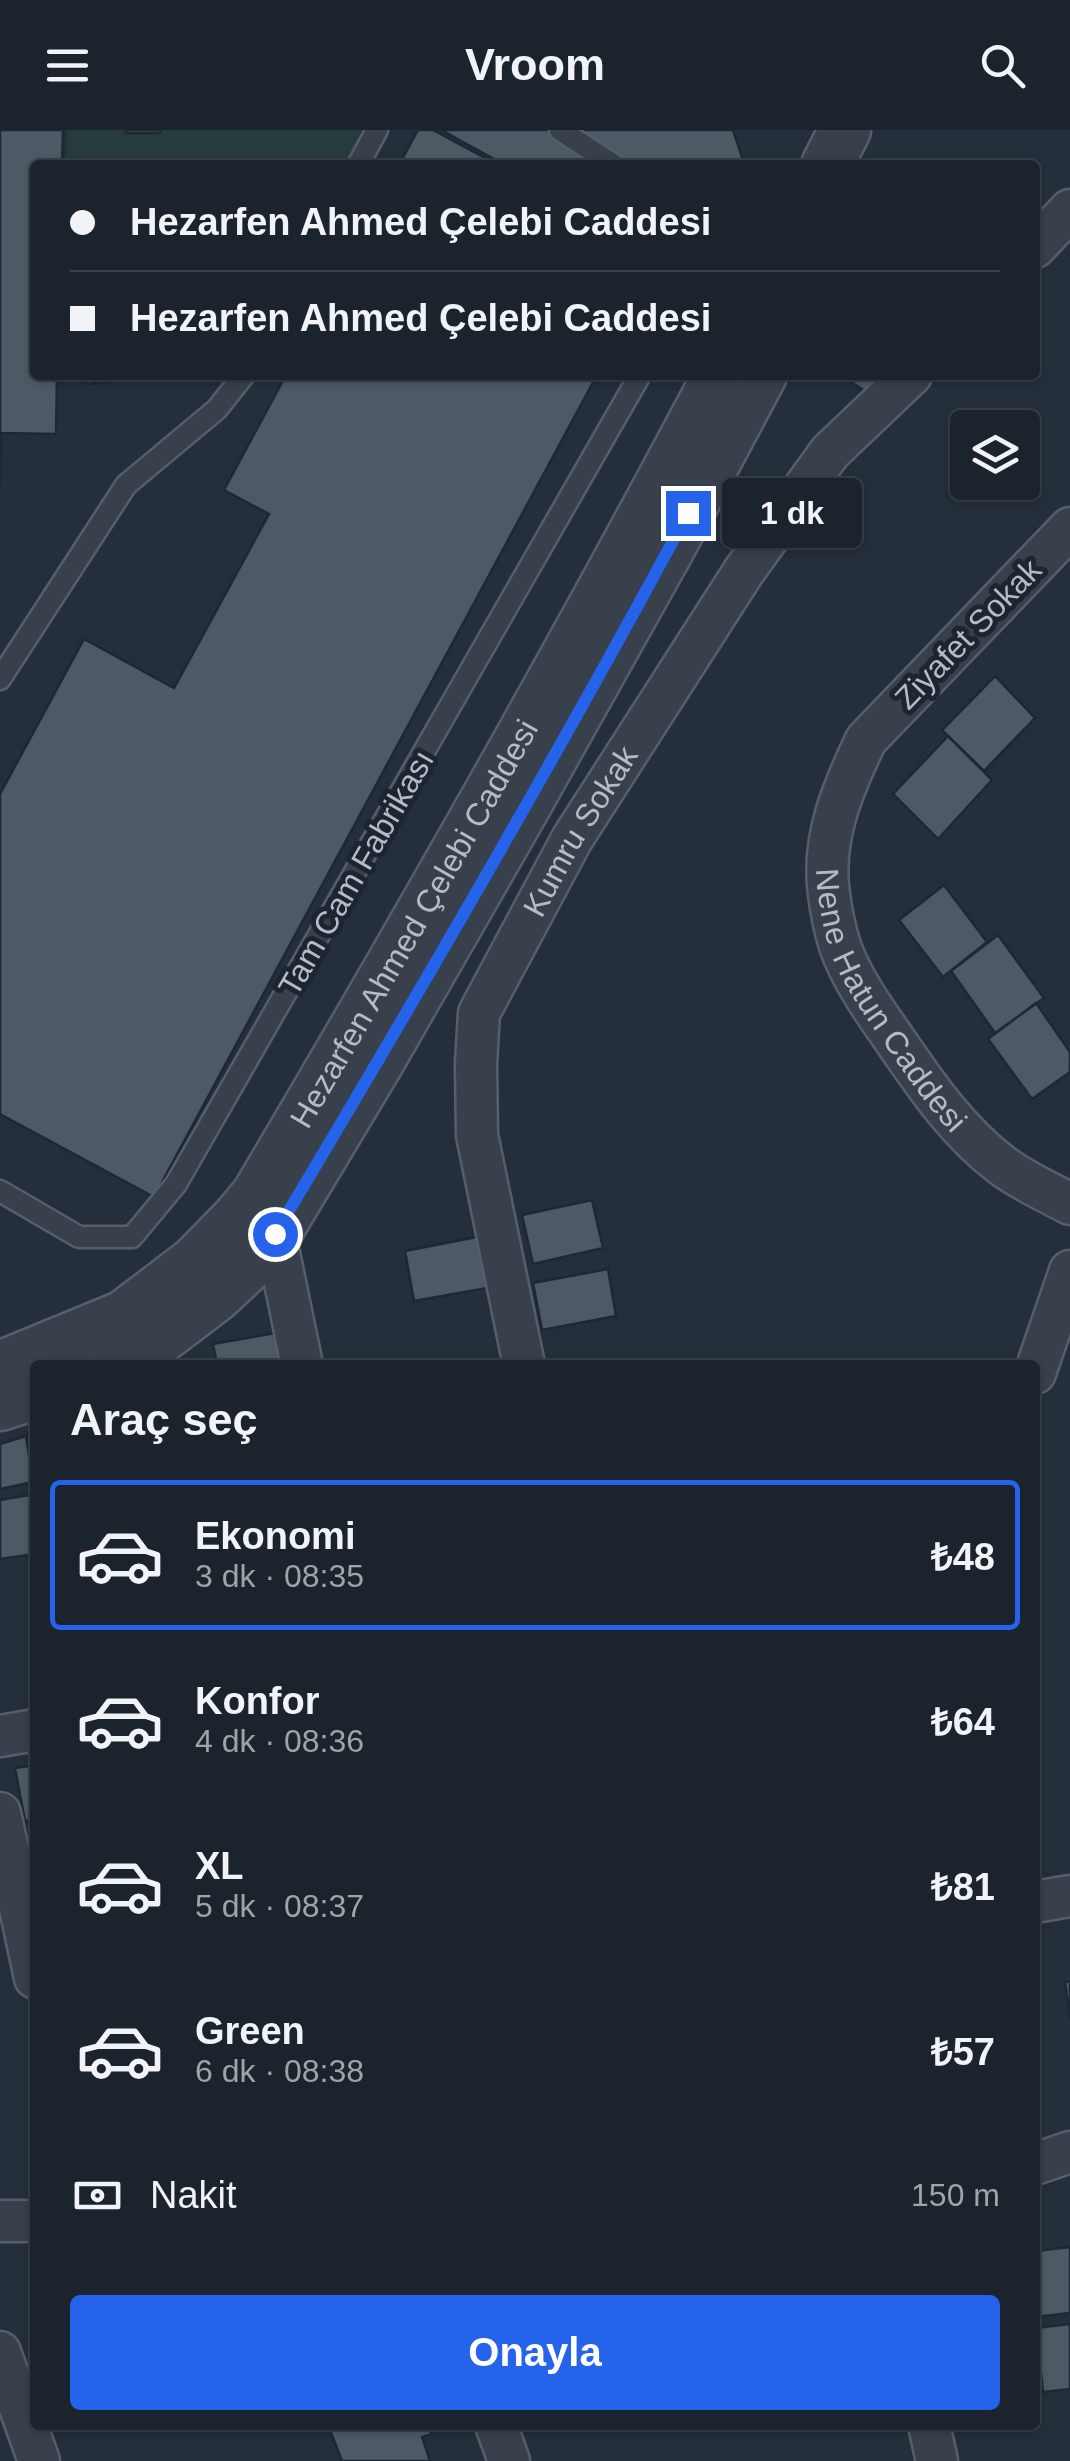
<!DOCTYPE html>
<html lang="tr">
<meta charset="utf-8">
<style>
:root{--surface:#1b232c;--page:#242b34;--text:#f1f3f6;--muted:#a0a4a9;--line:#394048;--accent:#2563eb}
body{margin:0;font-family:Arial,sans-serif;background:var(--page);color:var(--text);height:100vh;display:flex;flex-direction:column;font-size:38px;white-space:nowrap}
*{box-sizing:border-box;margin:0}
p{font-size:32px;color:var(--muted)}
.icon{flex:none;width:55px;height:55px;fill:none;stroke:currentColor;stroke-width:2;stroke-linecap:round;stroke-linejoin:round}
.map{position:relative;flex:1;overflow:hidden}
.details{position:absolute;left:30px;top:1230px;width:1010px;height:1070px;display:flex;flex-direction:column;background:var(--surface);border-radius:10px;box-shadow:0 2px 8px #0004,0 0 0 2px var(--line)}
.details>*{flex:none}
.hud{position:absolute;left:30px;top:30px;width:1010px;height:220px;border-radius:10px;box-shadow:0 2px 8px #0004,0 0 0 2px var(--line);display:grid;align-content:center;height:220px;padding:0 40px;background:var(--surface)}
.tools{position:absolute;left:950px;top:280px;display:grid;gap:20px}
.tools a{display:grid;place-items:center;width:90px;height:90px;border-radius:10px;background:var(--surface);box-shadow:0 2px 8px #0004,0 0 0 2px var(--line);font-size:50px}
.end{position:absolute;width:45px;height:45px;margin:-22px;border:12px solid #2563eb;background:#fff;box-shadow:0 0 0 5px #fff}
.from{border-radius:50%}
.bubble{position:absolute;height:70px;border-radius:10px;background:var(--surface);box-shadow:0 2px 8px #0004,0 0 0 2px var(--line);font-size:32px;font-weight:600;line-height:70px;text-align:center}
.hud b{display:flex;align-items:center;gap:35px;height:95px;font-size:38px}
.hud b+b{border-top:2px solid var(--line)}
.hud i{width:25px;height:25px;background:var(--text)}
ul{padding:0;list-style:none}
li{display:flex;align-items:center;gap:30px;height:150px;margin:0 20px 15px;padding:0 20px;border:5px solid transparent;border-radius:10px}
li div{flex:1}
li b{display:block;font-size:38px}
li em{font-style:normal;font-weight:600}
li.active{border-color:var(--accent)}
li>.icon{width:90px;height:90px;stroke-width:1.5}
h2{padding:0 40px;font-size:45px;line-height:120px}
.pay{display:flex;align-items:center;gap:25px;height:110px;padding:0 40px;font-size:38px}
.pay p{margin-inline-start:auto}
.cta{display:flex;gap:20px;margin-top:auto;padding:20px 40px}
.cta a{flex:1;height:115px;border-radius:10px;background:var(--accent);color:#fff;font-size:40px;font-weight:600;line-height:115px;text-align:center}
header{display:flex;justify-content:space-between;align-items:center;height:130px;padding:0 40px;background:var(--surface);font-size:45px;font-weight:600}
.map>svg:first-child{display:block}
.green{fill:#263b3c}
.building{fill:#4d5a66;stroke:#1f2832;stroke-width:2.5}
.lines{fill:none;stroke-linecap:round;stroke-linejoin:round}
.service-casing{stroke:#565f69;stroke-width:25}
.minor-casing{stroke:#565f69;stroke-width:45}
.tertiary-casing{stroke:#565f69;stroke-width:55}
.service{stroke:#38414b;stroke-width:20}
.minor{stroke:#38414b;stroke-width:40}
.tertiary{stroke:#38414b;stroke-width:50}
.route{stroke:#2563eb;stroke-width:12}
.labels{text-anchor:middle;stroke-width:10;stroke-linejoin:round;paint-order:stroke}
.street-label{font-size:32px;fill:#b3bcc7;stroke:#1d2630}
</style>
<header><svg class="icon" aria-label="menu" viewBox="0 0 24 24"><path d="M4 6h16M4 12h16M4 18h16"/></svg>Vroom<svg class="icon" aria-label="search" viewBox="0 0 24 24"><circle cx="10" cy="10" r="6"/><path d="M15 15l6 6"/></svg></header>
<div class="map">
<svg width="1070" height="2331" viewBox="0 0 1070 2331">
<rect width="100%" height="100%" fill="#242f3b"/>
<path class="green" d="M67 0H367L347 35H66Z"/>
<path class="building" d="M0 0H63L62 35H35V245H57L56 304 1 303 0 361Z
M126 0H160V3H126Z
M418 0H433L498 35H399Z
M441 0H733L743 30 740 35H505Z
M85 245H157L87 254Z
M286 245H597L154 1067 0 984V664L84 509 174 558 269 384 224 360Z
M840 245H887L873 266Z
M995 546 1035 588 984 641 942 600Z
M948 606 992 650 938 709 893 664Z
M944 755 987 812 943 847 899 790Z
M998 805 1044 868 995 903 951 841Z
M1036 873 1070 922V942L1032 969 988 909Z
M592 1070 603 1118 533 1134 522 1085Z
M477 1107 487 1158 414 1171 405 1121Z
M608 1139 616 1186 542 1200 533 1153Z
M287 1201 292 1235H217L213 1214Z
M35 1301V1343L28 1302Z
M26 1306 33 1352 0 1359V1314Z
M35 1364V1424L0 1429V1370Z
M35 1635V1689L25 1691 15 1638Z
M1070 1851V1889L1065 1852Z
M1070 2117V2183L1035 2187V2121Z
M1070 2194V2259L1043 2262 1036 2198Z
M328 2295H428L431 2304 422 2307 430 2331H342Z"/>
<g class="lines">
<g class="service-casing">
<path id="service" d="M560 0 614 35
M358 35 377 0
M0 549 126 355 217 279 244 245
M0 1061 79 1107H132L176 1054 640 245"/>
</g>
<g class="minor-casing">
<g id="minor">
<path d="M1035 117 1070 80"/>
<path id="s1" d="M1070 398 866 610C843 658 821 709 829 764 831 780 835 800 840 816 851 847 871 876 890 903 923 951 956 1001 1003 1036 1023 1051 1048 1062 1070 1074"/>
<path d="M275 1104 302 1235"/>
<path id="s2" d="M524 1235 477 1005 476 934 479 883 572 709 744 441 830 322 911 245"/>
<path d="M1035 1243 1070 1141"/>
<path d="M0 1606 35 1600"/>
<path d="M0 1683 35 1848"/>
<path d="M1035 1772 1070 1766"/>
<path d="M1035 2034 1070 2022"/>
<path d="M0 2091H35"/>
<path d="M0 2222 39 2331"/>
<path d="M496 2295 509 2331"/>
<path d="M929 2295 937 2331"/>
</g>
</g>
<g class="tertiary-casing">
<g id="tertiary">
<path d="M827 35 845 0"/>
<path d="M113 1235 146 1219 217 1165 248 1136 275 1104 378 932 522 681 669 418 761 245"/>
<path id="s3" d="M0 1237 124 1186 195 1132 237 1089 257 1065C417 795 572 522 719 245"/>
<path d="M0 1275 35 1264"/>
</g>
</g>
<use href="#service" class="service"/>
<use href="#minor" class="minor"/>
<use href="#tertiary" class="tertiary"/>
</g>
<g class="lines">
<path class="route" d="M275 1104C417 867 557 627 688 383"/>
</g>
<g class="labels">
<g class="street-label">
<text transform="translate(968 504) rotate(-46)" y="11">Ziyafet Sokak</text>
<text dy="11" stroke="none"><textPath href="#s2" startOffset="565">Kumru Sokak</textPath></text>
<text transform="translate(356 743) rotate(-60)" y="11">Tam Cam Fabrikası</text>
<text dy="11" stroke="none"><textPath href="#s3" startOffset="628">Hezarfen Ahmed Çelebi Caddesi</textPath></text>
<text dy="11" stroke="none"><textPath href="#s1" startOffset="578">Nene Hatun Caddesi</textPath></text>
</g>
</g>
</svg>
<div class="tools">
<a><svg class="icon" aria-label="layers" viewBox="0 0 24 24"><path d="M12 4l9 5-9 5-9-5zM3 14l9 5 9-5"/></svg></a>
</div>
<i class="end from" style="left:275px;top:1104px"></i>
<i class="end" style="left:688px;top:383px"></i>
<div class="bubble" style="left:722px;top:348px;width:140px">1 dk</div>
<div class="hud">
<b><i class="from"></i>Hezarfen Ahmed Çelebi Caddesi</b>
<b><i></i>Hezarfen Ahmed Çelebi Caddesi</b>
</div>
<section class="details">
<h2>Araç seç</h2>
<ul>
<li class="active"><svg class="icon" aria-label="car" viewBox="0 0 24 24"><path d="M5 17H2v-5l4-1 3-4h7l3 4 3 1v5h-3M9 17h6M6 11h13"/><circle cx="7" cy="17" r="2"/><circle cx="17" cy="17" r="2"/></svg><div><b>Ekonomi</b><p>3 dk · 08:35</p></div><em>₺48</em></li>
<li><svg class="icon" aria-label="car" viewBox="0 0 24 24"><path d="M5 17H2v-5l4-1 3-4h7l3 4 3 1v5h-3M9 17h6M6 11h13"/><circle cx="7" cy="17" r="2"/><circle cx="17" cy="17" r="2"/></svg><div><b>Konfor</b><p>4 dk · 08:36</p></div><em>₺64</em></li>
<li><svg class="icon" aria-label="car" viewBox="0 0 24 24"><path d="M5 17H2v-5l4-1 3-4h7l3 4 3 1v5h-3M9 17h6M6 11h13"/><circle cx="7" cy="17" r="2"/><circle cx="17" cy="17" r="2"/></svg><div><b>XL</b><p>5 dk · 08:37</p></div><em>₺81</em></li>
<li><svg class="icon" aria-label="car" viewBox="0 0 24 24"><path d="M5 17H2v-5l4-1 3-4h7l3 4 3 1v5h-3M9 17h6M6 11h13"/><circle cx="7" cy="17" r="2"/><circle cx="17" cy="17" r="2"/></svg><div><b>Green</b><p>6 dk · 08:38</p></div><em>₺57</em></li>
</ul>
<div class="pay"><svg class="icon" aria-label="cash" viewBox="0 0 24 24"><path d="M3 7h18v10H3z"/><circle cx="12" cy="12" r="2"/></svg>Nakit<p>150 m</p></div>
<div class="cta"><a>Onayla</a></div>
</section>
</div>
